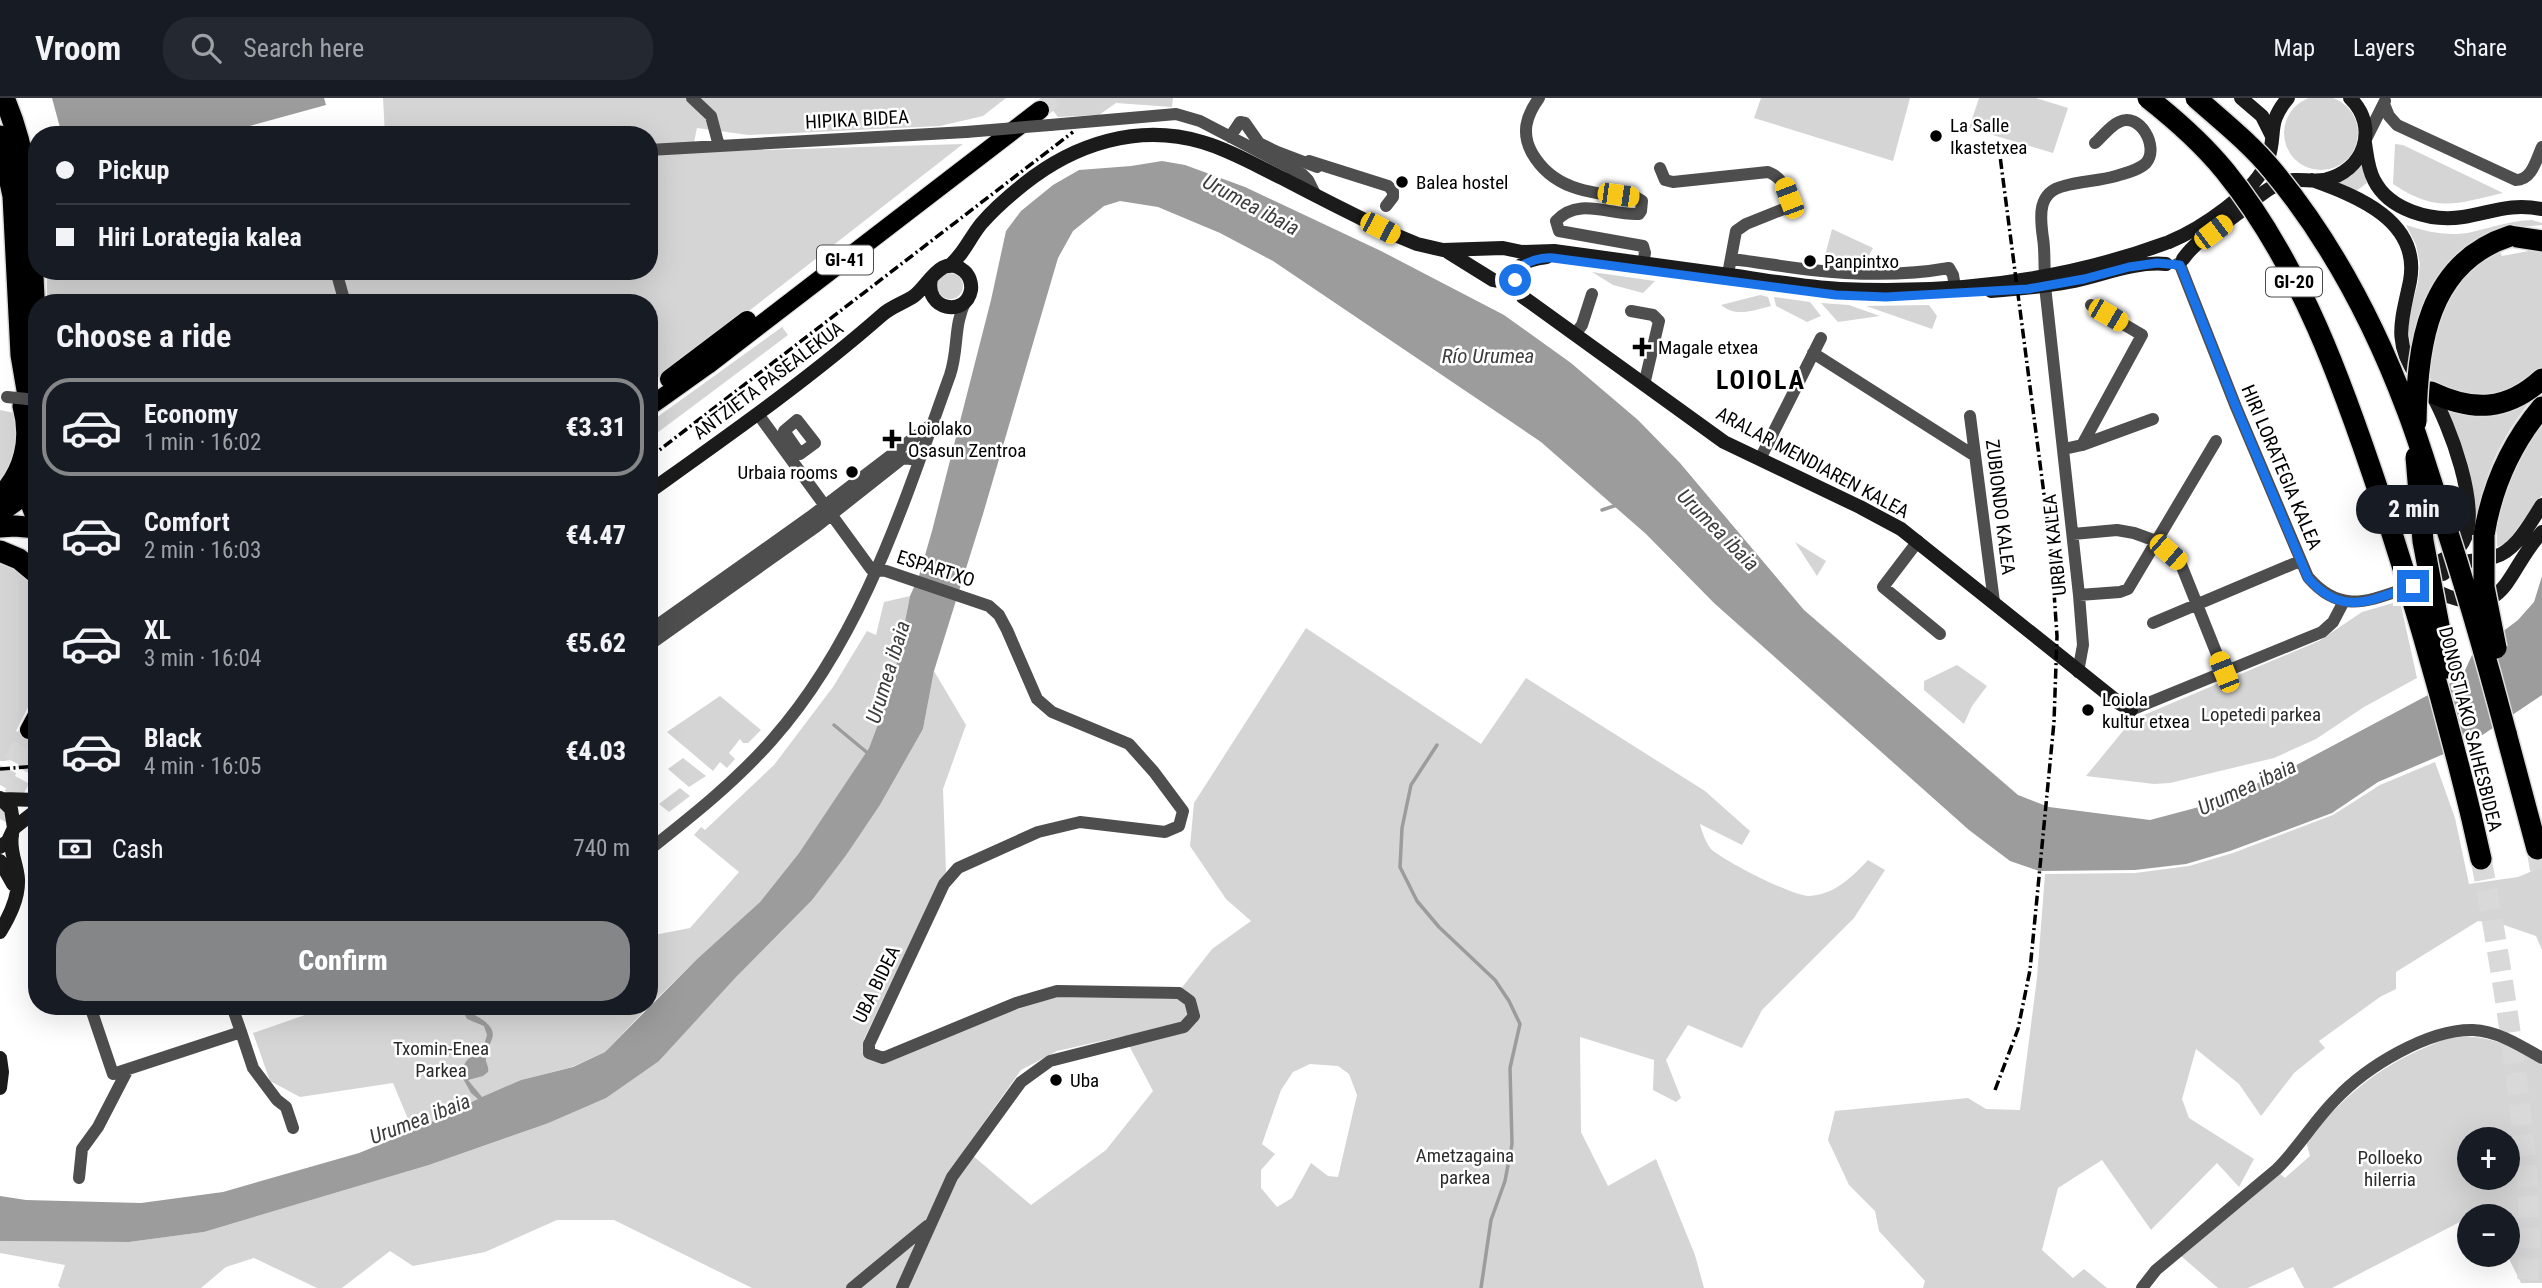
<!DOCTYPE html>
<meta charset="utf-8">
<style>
:root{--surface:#171b24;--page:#242831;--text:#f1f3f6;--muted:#9ea1a6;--line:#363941;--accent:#858687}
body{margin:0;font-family:"Roboto Condensed",sans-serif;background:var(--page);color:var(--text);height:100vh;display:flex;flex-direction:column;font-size:26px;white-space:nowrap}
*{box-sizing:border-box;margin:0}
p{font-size:23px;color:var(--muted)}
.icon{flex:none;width:38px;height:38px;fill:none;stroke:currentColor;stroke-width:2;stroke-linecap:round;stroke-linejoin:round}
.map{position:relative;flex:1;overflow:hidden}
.drawer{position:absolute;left:28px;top:196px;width:630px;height:721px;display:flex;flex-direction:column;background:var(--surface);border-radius:28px;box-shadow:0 7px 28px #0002}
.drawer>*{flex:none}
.banner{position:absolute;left:28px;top:28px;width:630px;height:154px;border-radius:28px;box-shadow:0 7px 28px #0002;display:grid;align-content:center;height:154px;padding:0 28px;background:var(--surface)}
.controls{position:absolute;left:2457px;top:1029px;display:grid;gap:14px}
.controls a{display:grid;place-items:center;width:63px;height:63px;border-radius:50%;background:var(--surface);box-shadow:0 7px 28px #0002;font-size:35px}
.end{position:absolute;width:32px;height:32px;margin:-16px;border:9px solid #1a73e8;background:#fff;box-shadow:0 0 0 4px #fff}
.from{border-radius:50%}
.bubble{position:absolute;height:49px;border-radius:24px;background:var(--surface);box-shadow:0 7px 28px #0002;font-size:23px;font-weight:800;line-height:49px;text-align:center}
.car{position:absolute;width:21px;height:42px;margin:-21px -10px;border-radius:9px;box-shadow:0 0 5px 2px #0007;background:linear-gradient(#f5c518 24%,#345 0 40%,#f5c518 0 76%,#345 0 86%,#f5c518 0)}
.banner b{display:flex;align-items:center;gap:24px;height:66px;font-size:26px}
.banner b+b{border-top:2px solid var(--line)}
.banner i{width:18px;height:18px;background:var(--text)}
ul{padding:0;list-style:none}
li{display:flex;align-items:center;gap:21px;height:98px;margin:0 14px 10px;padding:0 14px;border:4px solid transparent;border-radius:28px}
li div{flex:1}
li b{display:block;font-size:26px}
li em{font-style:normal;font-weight:800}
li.current{border-color:var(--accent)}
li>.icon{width:63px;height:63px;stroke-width:1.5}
h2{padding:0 28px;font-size:32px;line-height:84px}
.pay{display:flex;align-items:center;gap:18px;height:77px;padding:0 28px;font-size:26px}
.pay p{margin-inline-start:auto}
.primary-button{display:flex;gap:14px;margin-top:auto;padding:14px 28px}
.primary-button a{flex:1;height:80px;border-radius:28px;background:var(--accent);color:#fff;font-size:28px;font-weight:800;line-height:80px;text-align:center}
header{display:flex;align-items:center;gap:42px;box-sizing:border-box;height:98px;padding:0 35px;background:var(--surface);border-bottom:2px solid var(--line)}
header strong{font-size:33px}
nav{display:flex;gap:38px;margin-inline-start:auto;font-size:24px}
.search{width:490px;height:63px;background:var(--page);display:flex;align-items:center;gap:18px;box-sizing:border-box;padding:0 24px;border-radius:28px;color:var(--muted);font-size:26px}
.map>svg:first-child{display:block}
.green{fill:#d5d5d5;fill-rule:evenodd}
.water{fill:#9c9c9c}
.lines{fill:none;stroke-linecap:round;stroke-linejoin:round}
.stream{stroke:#9c9c9c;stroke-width:3.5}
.primary-tunnel{stroke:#d9d9d9;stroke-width:18;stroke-dasharray:18 9;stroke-linecap:butt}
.highway-tunnel{stroke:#d9d9d9;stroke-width:21;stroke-dasharray:21 10;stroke-linecap:butt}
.primary-casing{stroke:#dbdbdb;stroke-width:20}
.highway-casing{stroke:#dbdbdb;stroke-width:24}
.street{stroke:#4e4e4e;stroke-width:12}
.secondary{stroke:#1b1b1b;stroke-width:14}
.primary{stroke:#000;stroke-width:18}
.highway{stroke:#000;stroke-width:21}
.rail{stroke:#000;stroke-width:3.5;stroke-dasharray:10 3.5 2 3.5;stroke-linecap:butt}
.highway-bridge-casing{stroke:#dbdbdb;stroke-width:24;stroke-linecap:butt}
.street-bridge{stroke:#4e4e4e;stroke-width:12}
.highway-bridge{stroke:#000;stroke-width:21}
.route{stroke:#1a73e8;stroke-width:9}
.poi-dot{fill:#000;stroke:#fff;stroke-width:2.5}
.labels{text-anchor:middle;stroke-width:5;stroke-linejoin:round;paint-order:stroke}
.shield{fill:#fff;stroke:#4c4c4c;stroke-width:2}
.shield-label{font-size:18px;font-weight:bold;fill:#000}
.street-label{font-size:19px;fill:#000;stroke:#fff}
.poi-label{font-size:19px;fill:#000;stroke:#fff;text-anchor:start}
.park-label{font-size:19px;fill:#2c2c2c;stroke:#fff}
.water-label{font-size:21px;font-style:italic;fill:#3d3d3d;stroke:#fff}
.district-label{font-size:26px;font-weight:bold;letter-spacing:2px;fill:#000;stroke:#fff}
</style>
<header>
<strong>Vroom</strong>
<div class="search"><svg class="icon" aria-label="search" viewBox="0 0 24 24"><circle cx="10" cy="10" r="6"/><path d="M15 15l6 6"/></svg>Search here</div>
<nav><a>Map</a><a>Layers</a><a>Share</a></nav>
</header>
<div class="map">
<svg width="2542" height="1190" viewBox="0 0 2542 1190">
<rect width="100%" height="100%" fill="#fff"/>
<path class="green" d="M2284 35a37 37 0 1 1 74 0a37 37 0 1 1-74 0Z
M383 0H1006L983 18 940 28 749 37 697 30 692 54 963 46 736 223 649 286V205H47V173H649V37H385Z
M1043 0H1173L1172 9 1116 5 1099 17 1058 19Z
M1761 0H1910L1893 63 1754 20Z
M1979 0H2036L2068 10 2053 55 1969 30Z
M2395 46 2403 47 2503 95C2455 106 2437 115 2393 86Z
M2362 66 2367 85 2356 93 2337 85 2351 78Z
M2532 122 2542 125V127L2510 130 2492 138 2502 158 2534 152 2542 154V276L2501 298 2452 295 2433 284 2416 263 2410 247 2408 223 2418 184 2420 166 2416 147 2406 127C2427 134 2450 139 2472 134 2493 129 2510 123 2532 122Z
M1832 131 1873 150 1867 161 1825 158Z
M1592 174 1655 183 1643 195 1613 187Z
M937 188a13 13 0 1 1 26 0a13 13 0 1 1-26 0Z
M1760 197 1768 199 1771 208C1754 212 1736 220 1721 207Z
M1774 199 1810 204 1821 218 1807 224 1776 208Z
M1821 205 1849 207 1880 218 1838 224Z
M1929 207 1937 218 1932 231 1866 208Z
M782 229 788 237 649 341V325Z
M2533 300C2511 327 2492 358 2484 392 2479 409 2479 428 2477 446L2471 442C2481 409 2462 339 2444 310 2475 323 2504 318 2533 300Z
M0 312 19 316 22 340 0 393Z
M2542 325V397L2507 445 2497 449C2494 403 2517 362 2542 325Z
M1795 444 1826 463 1817 478Z
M0 462 17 470 37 490V592L16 633 37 642V659L4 663H0Z
M910 498 892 589 869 650 799 755 760 804 696 862 649 908V838L690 830 739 774 694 737 701 729 705 732 774 667 833 589 867 533 876 537 884 504Z
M2400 503 2417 580 2364 609 2316 641 2274 660 2170 685 2154 686 2086 678 2132 622 2319 543 2362 514Z
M1306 530 1481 646 1526 580 1705 693 1750 733 1742 747 1700 726C1702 734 1706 745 1711 751 1724 763 1792 798 1809 798 1834 797 1852 779 1868 762L1885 772 1854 820 1762 912 1742 950 1688 927 1666 962 1681 1000 1676 1004 1653 992 1654 962 1580 939 1581 1034 1608 1088 1656 1061 1695 1157 1704 1190H752L614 1122H557L485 1154 413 1168 390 1153 342 1190H317L254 1160 226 1169 201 1190H60L58 1188 65 1167 0 1155V1143L129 1144 204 1134 429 1067 546 1026 659 963 847 756 880 707 923 631 934 573 966 627 943 691 946 774 931 801 864 941 865 960 884 966 993 919 1059 898 1173 901 1212 851 1251 823 1226 801 1190 748 1194 705ZM1124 938 1153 993 1106 1052 1031 1107 965 1051 1021 972 1057 953ZM1310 966 1338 968 1349 976 1357 997 1338 1079 1328 1078 1311 1065 1292 1100 1277 1109 1261 1090V1072L1275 1056 1262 1046 1281 992 1293 974Z
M1957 567 1987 588 1972 608 1964 626 1924 592V583Z
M720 598 761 632 748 645H743L740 641 729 655 735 661 727 670 720 664 713 673 667 634Z
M683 660 706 678 689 689 668 671Z
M2435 664 2455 720 2469 786 2518 779 2542 769V852L2536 838 2504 827 2478 823 2396 874V891L2380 899 2319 943 2325 950 2294 975 2261 1018 2239 986 2196 951 2182 1001 2189 1020 2254 1061 2239 1089 2217 1065 2151 1132 2102 1062 2058 1090 2042 1152 2073 1180 2084 1171 2107 1190H1923L1925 1183 1879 1133 1875 1113 1849 1087 1828 1042 1835 1013 1968 1000 1986 1011 2020 1012 2037 880 2045 776 2135 775 2189 768 2233 755 2333 717 2380 687Z
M680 690 690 698 669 714 659 706Z
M331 908H649L605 954 572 969 521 982 413 1033 393 985 300 999 270 983 253 935Z
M2454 938C2491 938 2510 946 2542 967V1185H2521L2507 1157 2508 1118H2489L2485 1111 2332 1190H2304L2293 1169 2248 1190H2218L2181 1158 2279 1075 2285 1080 2310 1058 2306 1043C2355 987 2384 964 2454 938ZM2469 1041H2508V1080H2469Z"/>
<path class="water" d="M52 0H324L326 7 217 37H62Z
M1162 63 1185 67 1245 89 1381 153 1504 217 1571 265 1638 322 1680 365 1804 512 2018 697 2049 709 2150 722 2214 705 2287 672 2462 579 2472 557 2518 522 2534 504 2542 478V597L2472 644 2378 684 2332 715 2230 753 2186 766 2135 772 2039 773 2010 763 1969 732 1714 505 1646 436 1541 344 1273 163 1220 135 1158 109 1120 103 1104 108 1073 133 1058 160 983 416 934 573 923 631 880 707 847 756 812 802 736 879 659 963 606 1000 546 1026 429 1067 204 1134 129 1144 0 1143V1098L26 1102 141 1105 223 1094 359 1055 413 1033 478 1001 471 995 461 977C463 966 469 955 481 956L487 937 484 928 467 921 465 917C473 916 474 916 480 920 506 937 484 944 486 963 487 967 489 970 488 974L483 978 468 982 482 999 521 982 573 969 605 954 696 862 760 804 799 755 869 650 892 589 910 498 919 478 932 433 991 202 1006 133 1021 113 1053 87 1079 72 1131 68Z"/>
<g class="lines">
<path class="stream" d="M1602 412 1617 407
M834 627 870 657
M1437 647 1411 687 1402 730 1400 769 1417 803 1439 829 1495 882 1509 903 1520 926 1510 970 1512 1046 1505 1083 1491 1122 1481 1190"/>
<path class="primary-tunnel" d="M1040 12 1055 0
M0 687 29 632
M0 721 37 651"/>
<path class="highway-tunnel" d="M2537 751 2542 781
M2481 761C2497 844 2510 926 2520 1009 2527 1069 2532 1130 2527 1190"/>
<g class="primary-casing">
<path id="primary" d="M669 281 747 222
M649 309 708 267 1040 12
M37 367C26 385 25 403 37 422
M29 632 37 617"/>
</g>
<g class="highway-casing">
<path id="highway" d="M4 0C39 80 28 155 37 239
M0 38 13 98 21 257 27 292 37 323
M2510 138 2542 143
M2431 294C2473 314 2507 313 2542 281
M0 399C25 374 32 341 23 308
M0 414 15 403 28 389
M0 429 15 428 37 430
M2484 437C2492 388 2510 347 2542 309
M0 453 19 461 37 476
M2506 635 2537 751
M2471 717 2481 761"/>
</g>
<path class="street" d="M692 0 711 18 719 48
M1539 0C1526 18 1521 35 1532 55 1555 95 1596 95 1637 100L1642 103 1641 113 1639 116C1611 118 1579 98 1556 123L1559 133 1643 148 1645 155 1643 165
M2384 6 2389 18 2397 27 2516 82C2532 82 2536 62 2542 49
M1050 27 1176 16 1200 23 1302 76 1308 82 1316 98
M1230 39 1240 24 1245 25 1259 45 1275 53
M2366 41 2385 3
M649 52 966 34
M1309 63 1388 88 1393 93V99L1386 108
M1660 70 1665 82 1673 84 1768 74C1781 79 1785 88 1789 100L1786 110 1746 126 1736 133 1728 176
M1731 161C1758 164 1785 169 1812 172 1857 177 1904 178 1949 170L1953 177 1955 189
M2177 166 2180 167 2236 309 2308 479C2342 519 2372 501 2413 488
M336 173 345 205
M2045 177C2044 165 2045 152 2043 140 2040 119 2037 94 2064 88 2081 83 2099 83 2116 78 2126 75 2139 72 2146 65 2160 49 2139 13 2119 24 2110 28 2102 39 2095 45
M2045 188 2079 497 2083 547 2078 574
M1631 213 1653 217 1659 223 1644 287
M1575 236 1582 227 1592 196
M1813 255 1975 358
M758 316 871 471 886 473 989 508 999 517 1007 532 1037 601 1052 614 1129 646 1154 674 1183 713 1179 728 1165 734 1080 724 1038 734 958 770 944 786 869 946V955L883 960 1016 905 1057 893 1179 895 1190 903 1194 918 1184 929 1050 963 1021 984 952 1079 902 1190
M1970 318 1994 504
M797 322 815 345 800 356 784 333Z
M2082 347 2153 321
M2064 351 2082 347 2142 237 2091 207
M1760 361 1821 240
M2073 436 2117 432 2134 435 2156 443 2180 464 2224 574
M1918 443 1883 489 1940 536
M2079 497 2120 494 2128 491 2216 343
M2153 525 2300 463
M649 533 810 419 932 326
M649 547 817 428 903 360 919 362
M2131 612 2322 534 2333 524 2343 505
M649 752C692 718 735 684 772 642 863 539 904 404 950 277 959 250 953 228 966 202
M90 908 113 976 241 934 232 908
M241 934 253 970 277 1002 286 1009 293 1030
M79 1080 82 1051 98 1029 128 971
M852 1190 927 1128
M2142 1190 2156 1172 2277 1071C2299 1049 2314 1023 2336 1001 2366 969 2428 931 2473 932 2498 933 2521 948 2542 960"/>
<path class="secondary" d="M2241 0 2262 18 2271 36
M2365 45C2367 58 2368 71 2374 82 2389 112 2431 124 2463 119 2493 114 2510 105 2542 111
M2312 82C2357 98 2421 123 2410 183 2402 222 2392 244 2418 280
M2169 144C2200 131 2257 94 2268 61 2277 35 2266 26 2288 0
M1448 154 1493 182C1508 186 1510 180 1518 170 1524 163 1538 160 1547 159
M2183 161C2197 141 2218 131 2237 116 2251 106 2264 91 2281 85 2295 79 2309 84 2324 82 2364 74 2380 29 2350 0
M949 168C964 156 969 141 981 126 993 112 1009 98 1024 86 1074 46 1138 25 1202 44 1230 52 1257 68 1284 81 1320 100 1356 118 1393 136L1417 146 1443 152 1503 150 1522 154 1554 153C1613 161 1671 169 1729 177 1766 182 1803 189 1840 191 1950 196 2063 183 2166 145
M1515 177V187L1523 199 1724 344 1860 409 1901 431 2119 605 2131 612
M1991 193C2017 191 2043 189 2069 184 2100 178 2134 163 2166 166
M2431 295C2449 325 2482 412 2463 444 2456 456 2444 461 2433 467
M649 394C729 337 809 281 882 217 892 208 904 205 914 198 928 188 942 154 964 173 969 177 972 185 971 192 966 220 924 212 931 181
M2443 476C2462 459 2472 465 2494 459 2516 453 2530 425 2542 407
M2438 494C2508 526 2505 473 2542 434
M0 700 11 711 14 730
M2 701 37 702
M0 749 8 743 14 730 37 712
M0 763 13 786
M0 834C9 819 19 800 18 781 17 765 9 754 12 737
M0 960 2 974 0 990"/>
<use href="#primary" class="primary"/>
<use href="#highway" class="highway"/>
<path class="rail" d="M649 360 1073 34
M0 671 37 668
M1995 992 2018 931 2030 872 2054 624 2057 538 2051 450 2000 58"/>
<g class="highway-bridge-casing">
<path id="highway-bridge" d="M2148 0C2176 22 2202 45 2225 73 2301 167 2343 287 2381 401 2415 505 2445 610 2471 717
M2196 0C2222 23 2250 45 2273 73 2330 142 2375 227 2407 312 2419 343 2428 375 2439 407 2464 483 2486 559 2506 635
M2416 324C2417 248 2427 165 2510 138
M2416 359 2423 443 2447 570
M2484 437V489L2496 550"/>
</g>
<path class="street-bridge" d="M966 34 1050 27
M1275 53 1317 69
M7 299 37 302"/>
<use href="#highway-bridge" class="highway-bridge"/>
</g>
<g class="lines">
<path class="route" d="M1515 182 1518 170C1529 163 1540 159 1553 160L1836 197 1886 199 2028 191 2084 181 2129 169 2157 165 2180 167 2236 309 2308 480C2343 520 2370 502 2413 488"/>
</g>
<g class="poi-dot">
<circle cx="1936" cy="38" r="7"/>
<circle cx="1402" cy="84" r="7"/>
<circle cx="1810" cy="163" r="7"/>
<path d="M1638.5 238.5h7v7h7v7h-7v7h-7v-7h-7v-7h7z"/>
<path d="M888.5 330.5h7v7h7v7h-7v7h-7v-7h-7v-7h7z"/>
<circle cx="852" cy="374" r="7"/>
<circle cx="2088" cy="612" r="7"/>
<circle cx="1056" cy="982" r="7"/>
</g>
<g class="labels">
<g class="shield">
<rect x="817" y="147.5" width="56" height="29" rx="5"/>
<rect x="2266" y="169.5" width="56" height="29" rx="5"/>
</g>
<g class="shield-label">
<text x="845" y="168">GI-41</text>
<text x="2294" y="190">GI-20</text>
</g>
<g class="street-label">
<text transform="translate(857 21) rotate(-3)" y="7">HIPIKA BIDEA</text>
<text transform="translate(768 282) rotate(-37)" y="7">ANTZIETA PASEALEKUA</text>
<text transform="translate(1813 364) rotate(28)" y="7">ARALAR MENDIAREN KALEA</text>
<text transform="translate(2282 369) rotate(67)" y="7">HIRI LORATEGIA KALEA</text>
<text transform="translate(2001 409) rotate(83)" y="7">ZUBIONDO KALEA</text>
<text transform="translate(2054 447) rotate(-96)" y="7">URBIA KALEA</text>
<text transform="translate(936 470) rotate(18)" y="7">ESPARTXO</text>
<text transform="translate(2471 631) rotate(76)" y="7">DONOSTIAKO SAIHESBIDEA</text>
<text transform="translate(876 886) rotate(-64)" y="7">UBA BIDEA</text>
</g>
<g class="poi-label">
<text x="1950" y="34">La Salle<tspan x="1950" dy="22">Ikastetxea</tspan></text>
<text x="1416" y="91">Balea hostel</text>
<text x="1824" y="170">Panpintxo</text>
<text x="1658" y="256">Magale etxea</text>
<text x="908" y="337">Loiolako<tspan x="908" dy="22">Osasun Zentroa</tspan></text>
<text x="838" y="381" text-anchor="end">Urbaia rooms</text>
<text x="2102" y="608">Loiola<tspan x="2102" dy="22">kultur etxea</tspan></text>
<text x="1070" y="989">Uba</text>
</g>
<g class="park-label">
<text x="2261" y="623">Lopetedi parkea</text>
<text x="441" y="957">Txomin-Enea<tspan x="441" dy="22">Parkea</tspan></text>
<text x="1465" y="1064">Ametzagaina<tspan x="1465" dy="22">parkea</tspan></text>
<text x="2390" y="1066">Polloeko<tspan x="2390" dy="22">hilerria</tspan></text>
</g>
<g class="water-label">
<text transform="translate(1251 107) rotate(28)" y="7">Urumea ibaia</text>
<text x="1488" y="265">Río Urumea</text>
<text transform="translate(1718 432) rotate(45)" y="7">Urumea ibaia</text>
<text transform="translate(888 574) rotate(-73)" y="7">Urumea ibaia</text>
<text transform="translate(2247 689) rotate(-25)" y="7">Urumea ibaia</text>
<text transform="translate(420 1021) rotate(-21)" y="7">Urumea ibaia</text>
</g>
<g class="district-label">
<text x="1761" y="291">LOIOLA</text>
</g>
</g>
</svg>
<div class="controls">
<a>+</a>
<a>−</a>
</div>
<i class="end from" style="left:1515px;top:182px"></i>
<i class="end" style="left:2413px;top:488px"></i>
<div class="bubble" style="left:2356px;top:387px;width:116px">2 min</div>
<i class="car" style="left:1618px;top:97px;rotate:98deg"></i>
<i class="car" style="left:1789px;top:100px;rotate:339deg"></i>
<i class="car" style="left:1380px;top:130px;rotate:117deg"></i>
<i class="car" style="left:2213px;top:134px;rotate:53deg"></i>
<i class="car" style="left:2108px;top:217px;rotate:120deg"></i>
<i class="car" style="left:2168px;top:454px;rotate:131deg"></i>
<i class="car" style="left:2224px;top:574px;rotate:338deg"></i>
<div class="banner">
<b><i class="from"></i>Pickup</b>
<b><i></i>Hiri Lorategia kalea</b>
</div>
<section class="drawer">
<h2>Choose a ride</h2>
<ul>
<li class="current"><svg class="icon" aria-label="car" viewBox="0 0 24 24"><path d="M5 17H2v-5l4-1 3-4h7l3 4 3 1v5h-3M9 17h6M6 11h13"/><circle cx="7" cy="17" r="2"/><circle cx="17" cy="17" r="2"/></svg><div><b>Economy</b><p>1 min · 16:02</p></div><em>€3.31</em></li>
<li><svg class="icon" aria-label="car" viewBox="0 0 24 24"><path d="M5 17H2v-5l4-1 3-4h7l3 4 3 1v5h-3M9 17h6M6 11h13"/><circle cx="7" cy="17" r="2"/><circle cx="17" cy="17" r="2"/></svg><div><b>Comfort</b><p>2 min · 16:03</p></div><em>€4.47</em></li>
<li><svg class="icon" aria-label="car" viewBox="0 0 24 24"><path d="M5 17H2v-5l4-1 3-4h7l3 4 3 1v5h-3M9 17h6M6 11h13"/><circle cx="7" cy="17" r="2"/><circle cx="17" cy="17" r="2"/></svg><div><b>XL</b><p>3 min · 16:04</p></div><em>€5.62</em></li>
<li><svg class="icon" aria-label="car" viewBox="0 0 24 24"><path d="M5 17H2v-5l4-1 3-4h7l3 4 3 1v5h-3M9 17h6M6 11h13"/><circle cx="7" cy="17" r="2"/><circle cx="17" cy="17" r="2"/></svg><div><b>Black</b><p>4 min · 16:05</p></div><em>€4.03</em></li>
</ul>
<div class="pay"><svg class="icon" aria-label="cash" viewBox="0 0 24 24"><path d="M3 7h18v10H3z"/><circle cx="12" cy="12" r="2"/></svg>Cash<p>740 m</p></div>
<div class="primary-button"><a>Confirm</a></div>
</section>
</div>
